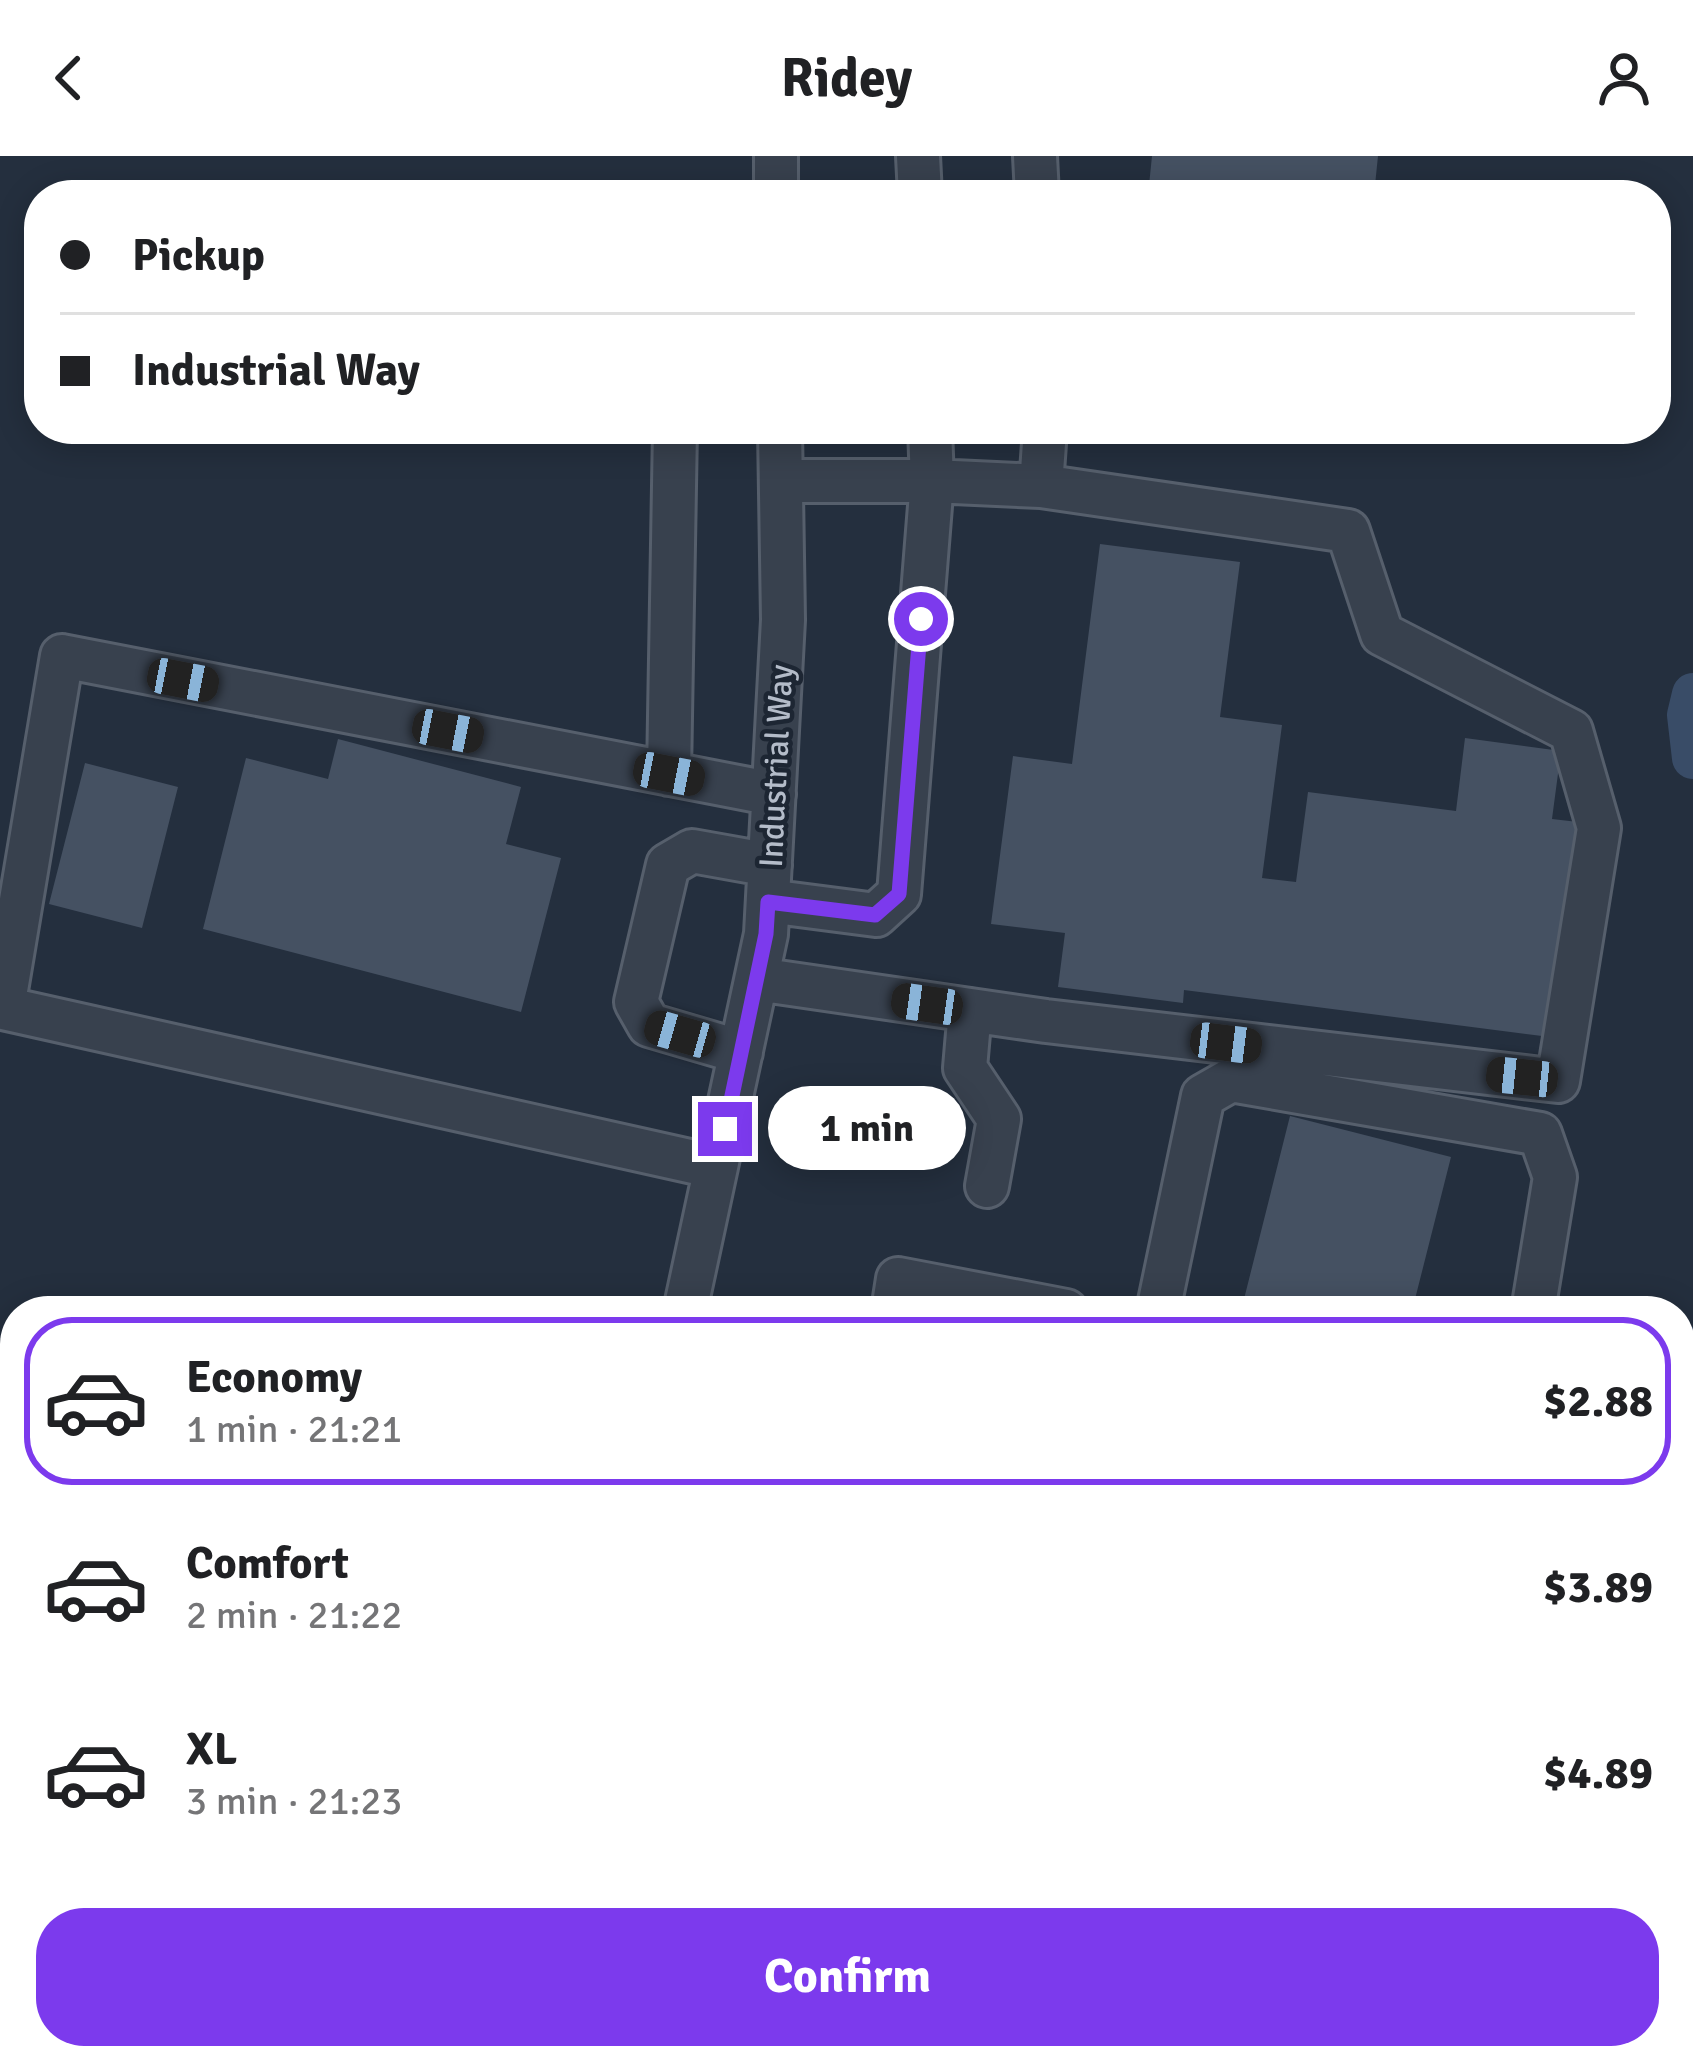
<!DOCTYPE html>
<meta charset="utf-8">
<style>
:root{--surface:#fff;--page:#f2f2f2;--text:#202124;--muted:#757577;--line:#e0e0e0;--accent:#7c3aed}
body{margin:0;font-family:Signika,sans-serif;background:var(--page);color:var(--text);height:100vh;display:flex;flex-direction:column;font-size:45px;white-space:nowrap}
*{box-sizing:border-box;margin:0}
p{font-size:39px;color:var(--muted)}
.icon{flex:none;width:66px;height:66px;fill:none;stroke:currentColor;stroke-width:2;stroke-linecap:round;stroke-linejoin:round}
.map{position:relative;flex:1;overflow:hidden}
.drawer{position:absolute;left:0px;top:1140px;width:1695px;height:774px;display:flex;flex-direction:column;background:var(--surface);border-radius:48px 48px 0 0;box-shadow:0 6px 30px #0003}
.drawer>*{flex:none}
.hud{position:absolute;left:24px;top:24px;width:1647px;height:264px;border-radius:48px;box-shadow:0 6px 30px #0003;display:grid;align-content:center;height:264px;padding:0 36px;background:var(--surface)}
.end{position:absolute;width:54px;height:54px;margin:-27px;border:15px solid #7c3aed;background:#fff;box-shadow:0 0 0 6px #fff}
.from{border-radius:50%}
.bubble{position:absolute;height:84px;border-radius:42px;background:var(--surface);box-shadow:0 6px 30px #0003;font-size:39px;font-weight:700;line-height:84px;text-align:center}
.car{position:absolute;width:36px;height:72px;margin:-36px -18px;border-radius:15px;box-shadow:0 0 9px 3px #0007;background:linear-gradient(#222 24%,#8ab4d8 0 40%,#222 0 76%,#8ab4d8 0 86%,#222 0)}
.hud b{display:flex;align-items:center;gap:42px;height:114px;font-size:45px}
.hud b+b{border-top:3px solid var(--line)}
.hud i{width:30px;height:30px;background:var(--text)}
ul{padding:21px 0 0;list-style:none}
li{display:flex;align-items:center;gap:36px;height:168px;margin:0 24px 18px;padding:0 12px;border:6px solid transparent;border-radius:48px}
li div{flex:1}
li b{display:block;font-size:45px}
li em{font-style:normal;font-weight:700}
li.active{border-color:var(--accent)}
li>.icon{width:108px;height:108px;stroke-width:1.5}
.primary-button{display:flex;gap:24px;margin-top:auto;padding:24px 36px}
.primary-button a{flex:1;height:138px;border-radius:48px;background:var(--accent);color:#fff;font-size:48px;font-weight:700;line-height:138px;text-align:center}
header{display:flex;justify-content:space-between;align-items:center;height:156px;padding:0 36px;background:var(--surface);font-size:54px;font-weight:700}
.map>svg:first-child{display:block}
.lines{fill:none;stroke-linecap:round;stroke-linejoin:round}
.canal{stroke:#394c67;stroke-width:42}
.building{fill:#455162}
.minor-casing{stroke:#565f6c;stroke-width:48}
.minor{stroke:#38414e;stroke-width:42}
.route{stroke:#7c3aed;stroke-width:15}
.labels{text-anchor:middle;stroke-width:9;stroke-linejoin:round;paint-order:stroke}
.street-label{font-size:33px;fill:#b4bcc9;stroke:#1d2633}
</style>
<header><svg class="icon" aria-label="back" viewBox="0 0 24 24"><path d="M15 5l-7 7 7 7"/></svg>Ridey<svg class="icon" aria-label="person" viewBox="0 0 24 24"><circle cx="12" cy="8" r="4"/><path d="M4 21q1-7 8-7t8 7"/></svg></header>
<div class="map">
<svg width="1693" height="1914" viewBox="0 0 1693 1914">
<rect width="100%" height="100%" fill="#242f3e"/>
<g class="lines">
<path class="canal" d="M1693 538 1688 559 1693 602
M1680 1212 1693 1192
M1342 1914 1345 1899"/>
</g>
<path class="building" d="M1152 0H1378L1374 39H1148Z
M1100 388 1240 406 1220 561 1282 569 1262 722 1296 726 1308 636 1456 655 1465 582 1561 595 1552 663 1578 666 1550 881 1184 834 1183 847 1058 831 1065 777 991 768 1013 600 1072 608Z
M338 583 521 631 506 688 561 702 521 856 203 773 246 602 328 623Z
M85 607 178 631 142 772 49 748Z
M1290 960 1451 1001 1412 1155H1241Z
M7 1550 15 1551V1703L0 1700V1593Z"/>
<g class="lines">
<g class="minor-casing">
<path id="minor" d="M776 0V39
M918 0 920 39
M1035 0 1037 39
M1041 330 1045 273
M669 618 675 273
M768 745 876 759 899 738 932 325 930 273
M757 823 1046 865 1558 925 1599 672 1571 575 1382 478 1348 375 1041 330 932 325H781
M970 854 965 912 999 963 987 1030
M741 896 649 869 636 846 668 709 692 695 770 709
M716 1011 3 852 62 500 774 638
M685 1155 766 778 783 464 780 273
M893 1155 898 1123 1066 1155
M1158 1155 1203 940 1231 924 1540 978 1555 1021 1533 1155
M0 1448H15
M0 1742 15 1745
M803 1899 823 1914
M522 1914 526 1899
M1111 1914 1115 1899"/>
</g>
<use href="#minor" class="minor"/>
</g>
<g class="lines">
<path class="route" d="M725 973 766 778 768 746 875 759 899 738 921 463"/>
</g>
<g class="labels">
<g class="street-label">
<text transform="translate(775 610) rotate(-87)" y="12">Industrial Way</text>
</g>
</g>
</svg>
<i class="end from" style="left:921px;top:463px"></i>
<i class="end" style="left:725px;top:973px"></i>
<div class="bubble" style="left:768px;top:930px;width:198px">1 min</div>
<i class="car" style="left:183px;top:524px;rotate:101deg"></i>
<i class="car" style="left:448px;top:575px;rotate:101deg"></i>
<i class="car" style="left:669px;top:618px;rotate:101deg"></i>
<i class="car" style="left:927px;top:848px;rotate:278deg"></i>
<i class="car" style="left:680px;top:878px;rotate:286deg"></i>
<i class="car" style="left:1226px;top:887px;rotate:97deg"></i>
<i class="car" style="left:1522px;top:921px;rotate:276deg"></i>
<div class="hud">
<b><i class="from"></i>Pickup</b>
<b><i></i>Industrial Way</b>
</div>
<section class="drawer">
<ul>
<li class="active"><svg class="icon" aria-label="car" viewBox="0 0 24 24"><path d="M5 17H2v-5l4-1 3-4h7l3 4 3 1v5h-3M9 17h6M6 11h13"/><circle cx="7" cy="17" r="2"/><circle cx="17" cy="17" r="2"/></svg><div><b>Economy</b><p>1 min · 21:21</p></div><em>$2.88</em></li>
<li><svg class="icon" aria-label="car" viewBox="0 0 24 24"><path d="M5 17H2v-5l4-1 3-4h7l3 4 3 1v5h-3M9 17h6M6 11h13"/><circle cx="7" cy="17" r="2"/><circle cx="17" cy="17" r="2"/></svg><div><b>Comfort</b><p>2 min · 21:22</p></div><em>$3.89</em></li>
<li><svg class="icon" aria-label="car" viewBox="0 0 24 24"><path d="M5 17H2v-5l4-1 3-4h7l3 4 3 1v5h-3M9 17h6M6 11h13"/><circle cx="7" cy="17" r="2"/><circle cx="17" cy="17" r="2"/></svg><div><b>XL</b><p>3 min · 21:23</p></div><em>$4.89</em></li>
</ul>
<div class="primary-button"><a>Confirm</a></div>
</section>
</div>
